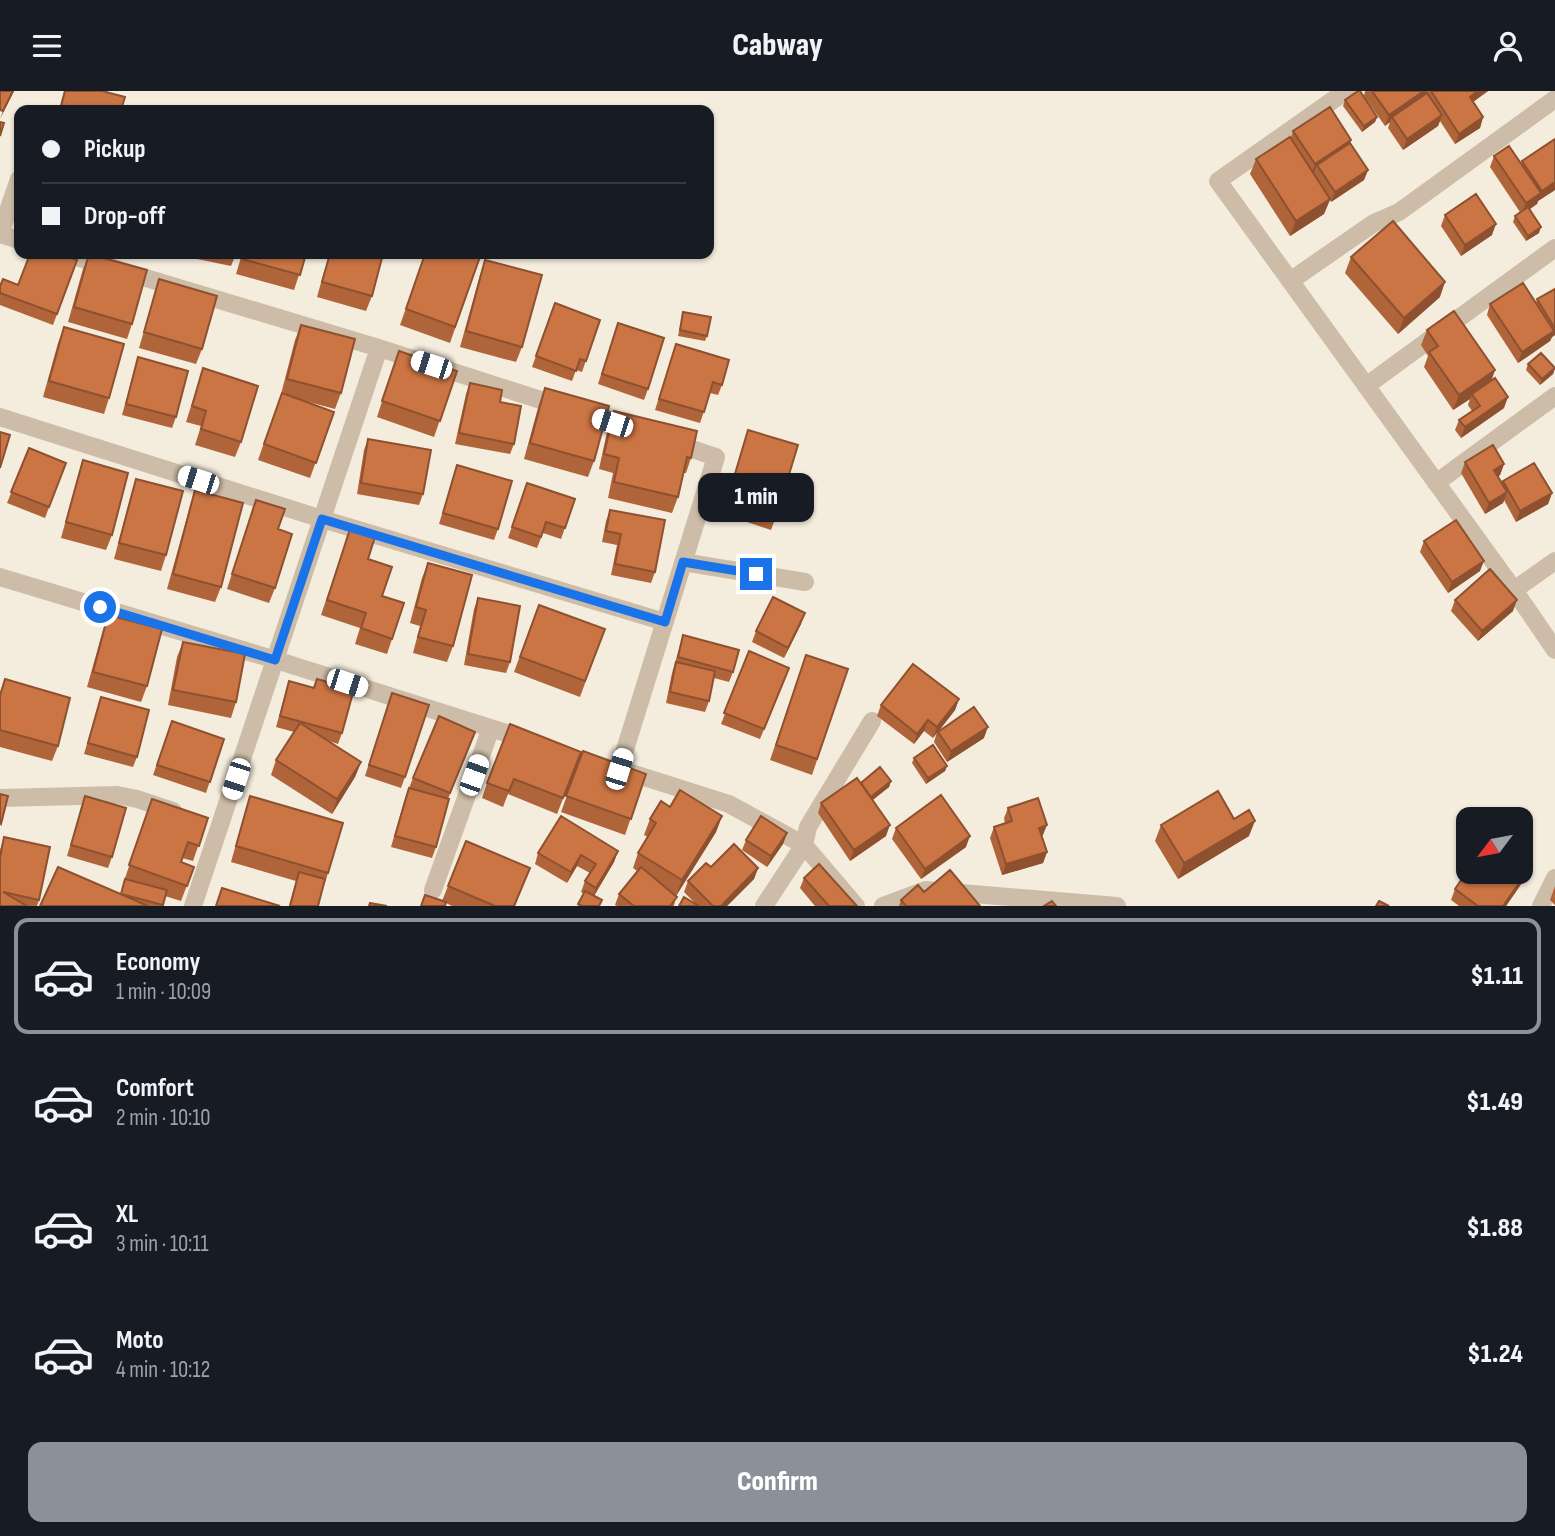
<!DOCTYPE html>
<meta charset="utf-8">
<style>
:root{--surface:#171b24;--page:#20242c;--text:#f1f3f6;--muted:#9ea1a6;--line:#363941;--accent:#8c9099}
body{margin:0;font-family:"Sofia Sans Condensed",sans-serif;background:var(--page);color:var(--text);height:100vh;display:flex;flex-direction:column;font-size:26px;white-space:nowrap}
*{box-sizing:border-box;margin:0}
p{font-size:23px;color:var(--muted)}
.icon{flex:none;width:38px;height:38px;fill:none;stroke:currentColor;stroke-width:2;stroke-linecap:round;stroke-linejoin:round}
.map{position:relative;height:815px;overflow:hidden}
.sheet{display:flex;flex-direction:column;background:var(--surface);flex:1}
.sheet>*{flex:none}
.guide{position:absolute;left:14px;top:14px;width:700px;height:154px;border-radius:14px;box-shadow:0 2px 5px #0004;display:grid;align-content:center;height:154px;padding:0 28px;background:var(--surface)}
.needle{width:46px;rotate:238deg}
.fabs{position:absolute;left:1456px;top:716px;display:grid;gap:14px}
.fabs a{display:grid;place-items:center;width:77px;height:77px;border-radius:14px;background:var(--surface);box-shadow:0 2px 5px #0004;font-size:35px}
.end{position:absolute;width:32px;height:32px;margin:-16px;border:9px solid #1a73e8;background:#fff;box-shadow:0 0 0 4px #fff}
.from{border-radius:50%}
.bubble{position:absolute;height:49px;border-radius:14px;background:var(--surface);box-shadow:0 2px 5px #0004;font-size:23px;font-weight:800;line-height:49px;text-align:center}
.car{position:absolute;width:21px;height:42px;margin:-21px -10px;border-radius:9px;box-shadow:0 0 5px 2px #0007;background:linear-gradient(#fff 24%,#345 0 40%,#fff 0 76%,#345 0 86%,#fff 0)}
.guide b{display:flex;align-items:center;gap:24px;height:66px;font-size:26px}
.guide b+b{border-top:2px solid var(--line)}
.guide i{width:18px;height:18px;background:var(--text)}
ul{padding:12px 0 0;list-style:none}
li{display:flex;align-items:center;gap:21px;height:116px;margin:0 14px 10px;padding:0 14px;border:4px solid transparent;border-radius:14px}
li div{flex:1}
li b{display:block;font-size:26px}
li em{font-style:normal;font-weight:800}
li.active{border-color:var(--accent)}
li>.icon{width:63px;height:63px;stroke-width:1.5}
.cta{display:flex;gap:14px;margin-top:auto;padding:14px 28px}
.cta a{flex:1;height:80px;border-radius:14px;background:var(--accent);color:#fff;font-size:28px;font-weight:800;line-height:80px;text-align:center}
header{display:flex;justify-content:space-between;align-items:center;height:91px;padding:0 28px;background:var(--surface);font-size:32px;font-weight:800}
.map>svg:first-child{display:block}
.lines{fill:none;stroke-linecap:round;stroke-linejoin:round}
.street{stroke:#cdbda8;stroke-width:18}
.wall{fill:#af643a}
.shaded-wall{fill:#8e5130}
.building{fill:#cb7444;stroke:#8e5130;stroke-width:2}
.route{stroke:#1a73e8;stroke-width:9}
</style>
<header><svg class="icon" aria-label="menu" viewBox="0 0 24 24"><path d="M4 6h16M4 12h16M4 18h16"/></svg>Cabway<svg class="icon" aria-label="person" viewBox="0 0 24 24"><circle cx="12" cy="8" r="4"/><path d="M4 21q1-7 8-7t8 7"/></svg></header>
<div class="map">
<svg width="1555" height="815" viewBox="0 0 1555 815">
<rect width="100%" height="100%" fill="#f4ecdd"/>
<g class="lines">
<path class="street" d="M1346 0 1218 90 1514 499 1555 559
M0 143 19 88
M0 143 19 149
M66 163 379 257 631 338
M1290 190 1374 132 1399 121 1555 8
M1366 295 1555 157
M0 326 322 428 665 531
M1436 392 1555 305
M683 471 805 491
M0 486 276 569 528 649
M1514 499 1555 470
M619 678 716 366 671 351
M625 680 729 713 804 754 856 815
M0 707 117 704 137 708 173 720
M433 799 491 637
M193 815 379 257
M764 815 804 754 808 736 872 630
M883 815 926 799 1117 815
M1541 815 1555 787"/>
</g>
<path class="wall" d="M64 0H108L107 1 121 19H59Z
M1365 0H1488L1473 11 1483 26 1480 37 1455 53 1440 30 1438 35 1403 59 1388 37 1390 31 1385 35 1364 5Z
M1345 9 1377 26 1375 31 1362 41 1343 15Z
M1293 40 1350 52 1368 79 1364 89 1331 111 1330 109 1324 123 1290 145 1250 83 1256 68 1291 47Z
M1494 65 1521 73 1522 70 1555 99 1538 110 1537 113 1530 118 1539 142 1526 150 1513 131 1515 125 1520 121 1490 76Z
M1445 124 1492 144 1461 165 1441 135Z
M89 163 132 233 127 248 68 231 83 178Z
M173 163H236L231 175Z
M242 163H306L294 199 236 183Z
M329 163H383L372 205 366 220 317 206Z
M425 163 452 166 481 163 450 252 400 234Z
M1351 166 1440 206 1398 243 1345 182Z
M77 169 53 234 0 214V195L18 194Z
M485 169 522 256 516 271 460 256 480 184Z
M159 188 202 258 196 273 139 257Z
M1555 198V244L1552 246 1550 250 1518 272 1487 224 1490 213 1536 212 1537 208Z
M555 212 600 229 582 281 576 279 572 290 532 276Z
M683 221 707 245 705 250 678 245Z
M301 234 341 302 335 318 301 309 334 321 310 387 258 369 281 303 295 249Z
M64 236 109 307 104 323 43 306 58 252Z
M1427 239 1491 290 1504 317 1461 347 1455 339 1459 329 1472 320 1468 314 1470 308 1453 319 1424 276 1428 265 1421 254Z
M614 243 648 298 644 309 598 293Z
M676 253 722 294 718 304 710 302 700 332 655 319Z
M138 266 176 326 172 337 122 324Z
M1528 273 1555 277 1553 283 1540 294 1526 279Z
M393 276 457 280 434 346 377 326Z
M203 277 241 351 235 366 195 354 201 335 186 331Z
M470 292 500 311 514 353 510 363 455 353 466 303Z
M545 297 594 370 588 386 524 368 539 313Z
M614 320 691 367 686 382H683L678 406 672 422 608 407 613 382 599 378 608 336Z
M748 339 777 423 771 439 747 431 750 423 724 415Z
M368 348 423 403 419 414 357 403 364 359Z
M29 357 66 372 45 427 7 412Z
M83 369 112 444 106 459 61 447 78 385Z
M1465 371 1504 373 1500 384 1498 386 1502 393 1503 390 1552 402 1548 413 1516 431 1504 409 1503 412 1485 423 1461 382Z
M457 374 498 438 494 449 439 433Z
M136 388 166 464 161 480 114 468 131 404Z
M527 392 575 408 561 448 543 442 537 457 508 447Z
M195 399 221 496 215 511 167 498 190 415Z
M256 409 278 438 275 497 269 512 227 498Z
M610 419 655 481 651 492 611 484 617 454 602 451 606 430Z
M350 438 368 468 392 548 387 563 355 553 360 537 321 524Z
M1424 450 1480 480 1448 502 1420 461Z
M428 472 453 555 447 571 413 562 420 535 410 532 422 487Z
M478 507 510 571 506 582 464 574 474 518Z
M1455 509 1513 520 1478 550 1451 520Z
M539 514 605 538 580 606 514 581Z
M108 524 147 595 141 611 87 596 103 539Z
M801 533 784 567 752 551 756 540Z
M683 544 733 581 729 591 714 587 709 610 705 621 666 612 672 582Z
M183 551 236 611 231 627 168 614 177 566Z
M749 560 789 577 760 648 721 633Z
M806 564 848 578 812 684 770 669Z
M5 588 58 655 52 670 0 656V601Z
M317 588 342 642 338 653 329 650 361 671 355 686 332 723 271 684 276 669 294 641 276 636 289 590 313 597Z
M101 606 137 666 133 676 84 663Z
M959 608 955 619 939 640 984 647 947 671 934 651 937 641 933 647 924 640 914 653 877 625 881 614Z
M388 613 405 686 401 697 365 685Z
M172 630 224 648 206 702 153 684Z
M475 641 448 708 436 756 432 767 391 756 405 707 413 687Z
M583 660 646 683 625 744 561 721Z
M914 667 947 675 945 680 926 693 912 672Z
M575 677 557 723 508 703 503 716 482 707 487 692Z
M891 690 889 696 873 709 886 745 850 770 818 722 821 712 861 692Z
M85 705 112 766 108 777 67 765Z
M250 705 328 782 318 815H289L296 790 231 771 245 721Z
M152 708 208 727 193 770 182 767 181 771 194 776 181 810 165 805 163 815H40L121 803 124 790Z
M670 716 722 725 716 741 676 805 674 815H617L615 814 619 803 637 780 633 777 638 762 648 746 644 744 650 728Z
M1008 717 1043 744 1041 745 1047 761 1043 772 1002 784 990 747 994 736 1005 733 1004 727Z
M1234 728 1249 745 1178 788 1155 750 1161 734Z
M896 737 966 756 921 788 892 748Z
M787 742 783 753 767 776 742 759 746 749Z
M4 746 39 809 37 815H0V759Z
M618 760 614 771 594 805 600 815H578L584 803 581 801 585 790 590 782 577 775 567 792 535 773 538 762Z
M711 776 758 777 754 788 727 815H679L697 814 684 801 688 790Z
M530 777 515 815H452L442 810 448 795Z
M804 787 857 815H815L800 797Z
M1524 789 1506 815H1459L1451 809 1455 798Z
M1555 795V814L1550 809Z
M924 801 980 815H899L901 809Z"/>
<path class="shaded-wall" d="M13 0H14L0 28 3 20Z
M1424 0H1427L1425 8 1392 26 1390 31 1385 35 1389 24Z
M1478 0H1488L1466 16 1470 6Z
M1442 24 1438 35 1403 59 1407 48Z
M1377 26 1375 31 1362 41 1364 35Z
M1483 26 1480 37 1455 53 1459 43Z
M1351 49 1347 59 1317 74 1314 81 1311 83 1315 73Z
M1368 79 1364 89 1331 111 1335 101Z
M1555 91V99L1538 110 1542 100Z
M1541 102 1537 113 1522 123 1526 112Z
M1330 108 1324 123 1290 145 1296 130Z
M1496 133 1492 144 1461 165 1465 154Z
M1541 136 1539 142 1526 150 1528 145Z
M1445 191 1440 206 1398 243 1404 227Z
M1555 235V244L1552 246 1550 250 1518 272 1522 261 1552 241Z
M1555 277 1553 283 1540 294 1542 288Z
M1495 279 1490 294 1472 303 1470 308 1453 319 1459 304Z
M1508 306 1504 317 1461 347 1465 336Z
M1504 373 1500 384 1490 390 1494 379Z
M1507 401 1503 412 1485 423 1489 412Z
M1552 402 1548 413 1516 431 1520 420Z
M1484 470 1480 480 1448 502 1452 491Z
M1517 509 1513 520 1478 550 1482 540Z
M805 522 801 533 784 567 788 557Z
M959 608 955 619 933 647 937 636Z
M928 629 924 640 914 653 917 643Z
M988 636 984 647 947 671 951 660Z
M361 671 355 686 332 723 337 708Z
M947 675 945 680 926 693 928 687Z
M891 690 889 696 867 713 869 708Z
M722 725 716 741 676 805 682 789Z
M1255 730 1249 745 1178 788 1184 772Z
M890 734 886 745 850 770 854 759Z
M1047 734 1043 744 1035 747 1039 737Z
M787 742 783 753 767 776 771 765Z
M970 745 966 756 921 788 925 778Z
M618 760 614 771 592 808 596 797Z
M1047 761 1043 772 1002 784 1006 773Z
M581 764 577 775 567 792 571 781Z
M758 777 754 788 727 815H721Z
M1528 779 1524 789 1506 815H1503Z"/>
<path class="building" d="M0 0H13L3 20 0 19Z
M65 0H102L125 6 121 19H60Z
M1358 0H1360L1377 26 1364 35 1345 9Z
M1372 0H1424L1389 24Z
M1431 0H1478L1470 6 1483 26 1459 43Z
M1427 2 1442 24 1407 48 1392 26Z
M1330 16 1351 49 1315 73 1293 40Z
M0 31 4 32 0 45Z
M1290 46 1330 108 1296 130 1256 68Z
M1555 48V91L1542 100 1522 70Z
M1350 52 1368 79 1335 101 1317 74Z
M1509 55 1541 102 1526 112 1494 65Z
M1476 103 1496 133 1465 154 1445 124Z
M1528 116 1541 136 1528 145 1515 125Z
M1393 130 1445 191 1404 227 1351 166Z
M30 163H60L77 169 57 223 0 202V195L3 188 18 194Z
M89 163 147 179 132 233 74 216Z
M243 163H306L300 184 242 168Z
M330 163H383L372 205 322 191Z
M425 163H444L452 166 453 163H481L455 236 406 218Z
M485 169 542 184 522 256 466 240Z
M159 188 217 205 202 258 144 241Z
M1523 192 1554 240 1522 261 1490 213Z
M1555 198V235L1554 236 1537 208Z
M555 212 600 229 586 270 580 268 576 280 536 265Z
M1454 220 1495 279 1459 304 1429 261 1438 255 1427 239Z
M683 221 711 226 707 245 680 239Z
M618 232 664 247 648 298 602 283Z
M301 234 355 248 341 302 287 288Z
M64 236 124 253 109 307 49 290Z
M676 253 729 269 722 294 713 291 704 321 659 308Z
M399 260 457 280 440 330 382 310Z
M1541 262 1555 277 1542 288 1528 273Z
M138 266 188 280 176 326 126 313Z
M203 277 258 295 241 351 201 338 206 320 192 315Z
M1495 287 1508 306 1465 336 1459 329 1480 315 1472 303Z
M470 292 502 299 500 311 521 315 514 353 459 342Z
M545 297 609 315 594 370 530 352Z
M282 302 334 321 316 372 264 353Z
M614 320 697 340 691 367 687 366 678 406 614 391 619 367 604 363Z
M748 339 798 354 777 423 753 416 755 407 730 400Z
M0 341 10 344 0 377Z
M368 348 431 359 423 403 361 392Z
M1493 354 1504 373 1494 379 1507 401 1489 412 1465 371Z
M29 357 66 372 49 416 11 401Z
M83 369 128 382 112 444 66 431Z
M1534 372 1552 402 1520 420 1503 390Z
M457 374 512 390 498 438 443 422Z
M136 388 183 400 166 464 119 452Z
M527 392 575 408 565 437 546 431 541 446 512 436Z
M195 399 243 412 221 496 173 483Z
M256 409 285 418 278 438 292 443 275 497 232 483Z
M610 419 665 429 655 481 615 473 621 443 606 440Z
M1456 429 1484 470 1452 491 1424 450Z
M350 438 375 446 368 468 392 476 382 505 404 512 392 548 361 537 366 522 327 509Z
M428 472 472 484 453 555 418 546 426 519 416 516Z
M1490 478 1517 509 1482 540 1455 509Z
M773 506 805 522 788 557 756 540Z
M478 507 520 515 510 571 468 563Z
M539 514 605 538 585 590 520 566Z
M108 524 162 538 147 595 93 581Z
M683 544 739 559 733 581 678 566Z
M183 551 245 563 236 611 173 599Z
M749 560 789 577 764 638 724 622Z
M806 564 848 578 817 668 776 654Z
M676 571 715 580 709 610 670 601Z
M913 573 959 608 937 636 928 629 917 643 881 614Z
M5 588 70 607 58 655 0 639V605Z
M317 588 354 598 342 642 280 625 289 590 314 597Z
M392 602 429 614 405 686 369 674Z
M101 606 149 619 137 666 88 652Z
M974 616 988 636 951 660 938 641Z
M439 625 475 641 450 702 413 687Z
M172 630 224 648 210 691 157 674Z
M300 632 361 671 337 708 276 669Z
M510 633 581 661 563 707 514 688 509 700 487 692Z
M933 654 947 675 928 687 914 667Z
M583 660 646 683 631 728 566 705Z
M880 676 891 690 871 706 861 692Z
M857 687 890 734 854 759 821 712Z
M409 697 449 708 436 756 395 745Z
M680 699 722 725 682 789 638 762 656 732 650 728 661 710 670 716Z
M1218 700 1234 728 1249 719 1255 730 1184 772 1161 734Z
M0 703 8 705 1 733 0 732Z
M941 704 970 745 925 778 896 737Z
M85 705 126 717 112 766 71 754Z
M250 705 343 732 328 782 236 755Z
M1038 707 1047 734 1039 737 1047 761 1006 773 994 736 1012 730 1008 717Z
M152 708 208 727 199 755 188 751 181 771 194 776 187 795 129 774Z
M561 725 618 760 596 797 585 790 596 773 581 764 571 781 538 762Z
M761 725 787 742 771 765 746 749Z
M4 746 50 756 39 809 3 801 27 815H0V767Z
M466 750 530 777 514 815H495L448 795Z
M734 753 758 777 721 815H713L688 790 706 772 711 776Z
M819 773 857 815H829L804 787Z
M1521 773 1528 779 1503 815H1478L1455 798 1468 779V780H1521Z
M58 776 148 815H40Z
M641 776 677 806 670 815H634L619 803Z
M950 779 980 815H906L901 809 918 794 924 801Z
M299 781 325 788 318 815H290Z
M125 788 167 799 163 814 121 803Z
M222 797 280 815H216Z
M585 800 602 809 599 815H582L578 813Z
M425 804 446 811 445 815H421Z
M684 806 699 815H679Z
M1052 810 1056 815H1044Z
M1379 810 1389 815H1376Z
M370 812 387 815H369Z"/>
<g class="lines">
<path class="route" d="M100 516 275 569 322 428 665 531 683 471 756 483"/>
</g>
</svg>
<div class="fabs">
<a><svg class="needle" viewBox="-14 -14 28 28"><path d="M0-13l5 13h-10z" fill="#e53935"/><path d="M0 13l5-13h-10z" fill="#9ea1a6"/></svg></a>
</div>
<i class="end from" style="left:100px;top:516px"></i>
<i class="end" style="left:756px;top:483px"></i>
<div class="bubble" style="left:698px;top:382px;width:116px">1 min</div>
<i class="car" style="left:431px;top:274px;rotate:288deg"></i>
<i class="car" style="left:612px;top:332px;rotate:288deg"></i>
<i class="car" style="left:198px;top:389px;rotate:288deg"></i>
<i class="car" style="left:347px;top:592px;rotate:108deg"></i>
<i class="car" style="left:619px;top:678px;rotate:17deg"></i>
<i class="car" style="left:474px;top:684px;rotate:20deg"></i>
<i class="car" style="left:236px;top:688px;rotate:198deg"></i>
<div class="guide">
<b><i class="from"></i>Pickup</b>
<b><i></i>Drop-off</b>
</div>
</div>
<section class="sheet">
<ul>
<li class="active"><svg class="icon" aria-label="car" viewBox="0 0 24 24"><path d="M5 17H2v-5l4-1 3-4h7l3 4 3 1v5h-3M9 17h6M6 11h13"/><circle cx="7" cy="17" r="2"/><circle cx="17" cy="17" r="2"/></svg><div><b>Economy</b><p>1 min · 10:09</p></div><em>$1.11</em></li>
<li><svg class="icon" aria-label="car" viewBox="0 0 24 24"><path d="M5 17H2v-5l4-1 3-4h7l3 4 3 1v5h-3M9 17h6M6 11h13"/><circle cx="7" cy="17" r="2"/><circle cx="17" cy="17" r="2"/></svg><div><b>Comfort</b><p>2 min · 10:10</p></div><em>$1.49</em></li>
<li><svg class="icon" aria-label="car" viewBox="0 0 24 24"><path d="M5 17H2v-5l4-1 3-4h7l3 4 3 1v5h-3M9 17h6M6 11h13"/><circle cx="7" cy="17" r="2"/><circle cx="17" cy="17" r="2"/></svg><div><b>XL</b><p>3 min · 10:11</p></div><em>$1.88</em></li>
<li><svg class="icon" aria-label="car" viewBox="0 0 24 24"><path d="M5 17H2v-5l4-1 3-4h7l3 4 3 1v5h-3M9 17h6M6 11h13"/><circle cx="7" cy="17" r="2"/><circle cx="17" cy="17" r="2"/></svg><div><b>Moto</b><p>4 min · 10:12</p></div><em>$1.24</em></li>
</ul>
<div class="cta"><a>Confirm</a></div>
</section>
